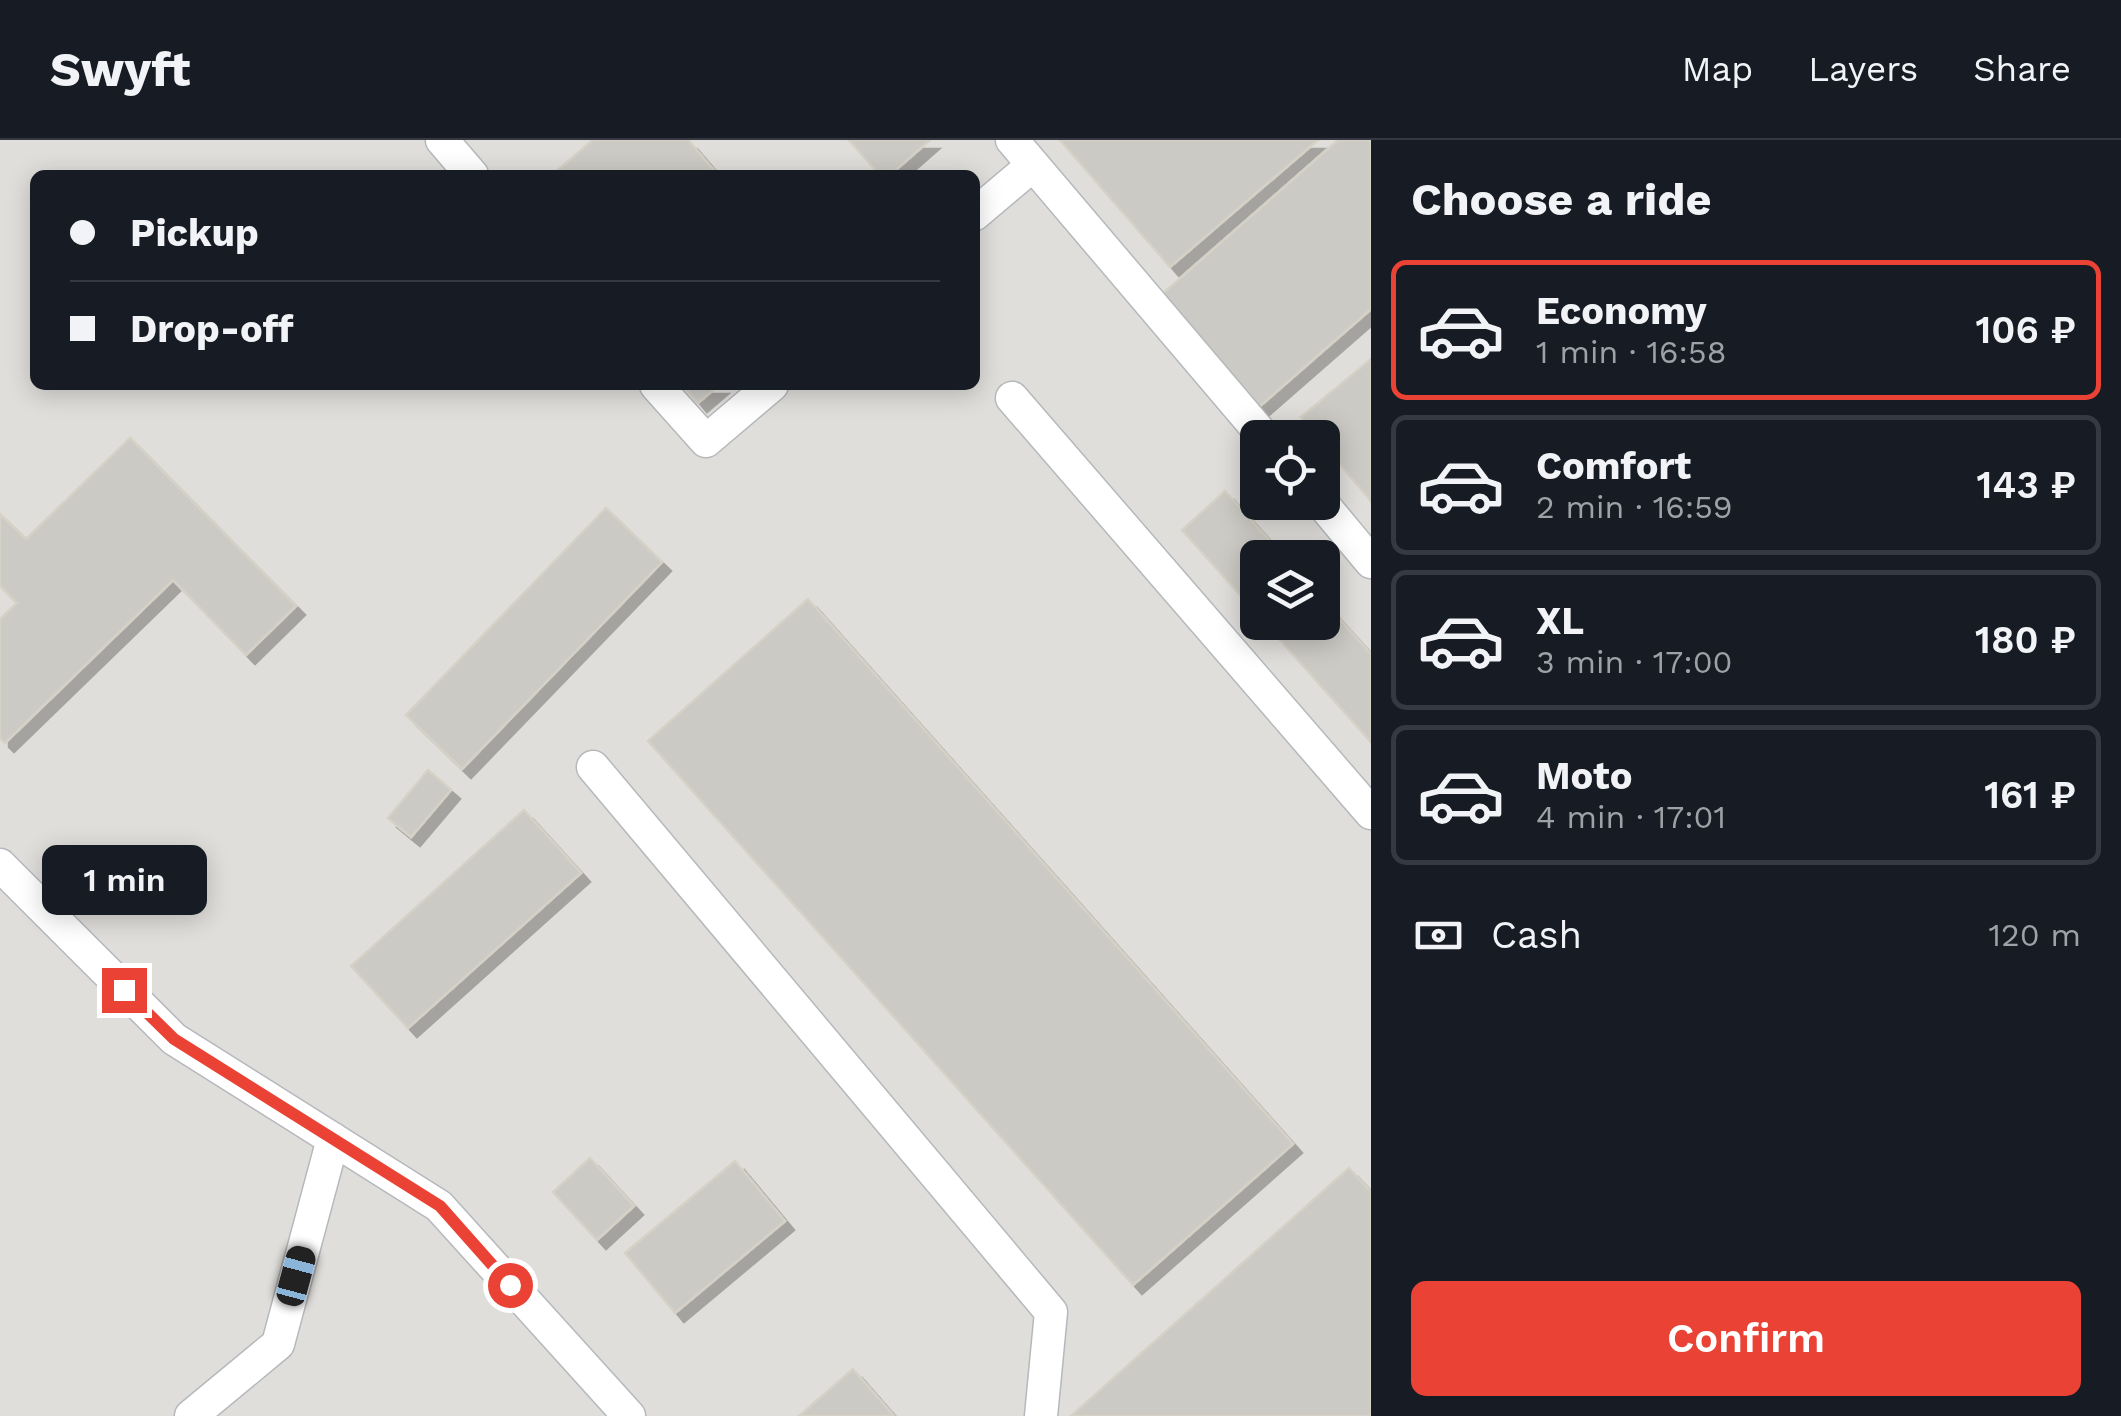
<!DOCTYPE html>
<meta charset="utf-8">
<style>
:root{--surface:#171b24;--page:#242831;--text:#f1f3f6;--muted:#9ea1a6;--line:#363941;--accent:#ea4335}
body{margin:0;font-family:"Work Sans",sans-serif;background:var(--page);color:var(--text);height:100vh;display:flex;flex-direction:column;font-size:38px;white-space:nowrap}
*{box-sizing:border-box;margin:0}
p{font-size:32px;color:var(--muted)}
.icon{flex:none;width:55px;height:55px;fill:none;stroke:currentColor;stroke-width:2;stroke-linecap:round;stroke-linejoin:round}
.map{position:relative;flex:1;overflow:hidden}
.panel{display:flex;flex-direction:column;background:var(--surface);width:750px}
.panel>*{flex:none}
.guide{position:absolute;left:30px;top:30px;width:950px;height:220px;border-radius:15px;box-shadow:0 5px 25px #0003;display:grid;align-content:center;height:220px;padding:0 40px;background:var(--surface)}
.controls{position:absolute;left:1240px;top:280px;display:grid;gap:20px}
.controls a{display:grid;place-items:center;width:100px;height:100px;border-radius:15px;background:var(--surface);box-shadow:0 5px 25px #0003;font-size:50px}
.end{position:absolute;width:45px;height:45px;margin:-22px;border:12px solid #ea4335;background:#fff;box-shadow:0 0 0 5px #fff}
.from{border-radius:50%}
.bubble{position:absolute;height:70px;border-radius:15px;background:var(--surface);box-shadow:0 5px 25px #0003;font-size:32px;font-weight:600;line-height:70px;text-align:center}
.car{position:absolute;width:30px;height:60px;margin:-30px -15px;border-radius:12px;box-shadow:0 0 8px 2px #0007;background:linear-gradient(#222 24%,#8ab4d8 0 40%,#222 0 76%,#8ab4d8 0 86%,#222 0)}
.guide b{display:flex;align-items:center;gap:35px;height:95px;font-size:38px}
.guide b+b{border-top:2px solid var(--line)}
.guide i{width:25px;height:25px;background:var(--text)}
ul{padding:0;list-style:none}
li{display:flex;align-items:center;gap:30px;height:140px;margin:0 20px 15px;padding:0 20px;border:5px solid var(--line);border-radius:15px}
li div{flex:1}
li b{display:block;font-size:38px}
li em{font-style:normal;font-weight:600}
li.active{border-color:var(--accent)}
li>.icon{width:90px;height:90px;stroke-width:1.5}
h2{padding:0 40px;font-size:45px;line-height:120px}
.pay{display:flex;align-items:center;gap:25px;height:110px;padding:0 40px;font-size:38px}
.pay p{margin-inline-start:auto}
.action{display:flex;gap:20px;margin-top:auto;padding:20px 40px}
.action a{flex:1;height:115px;border-radius:15px;background:var(--accent);color:#fff;font-size:40px;font-weight:600;line-height:115px;text-align:center}
header{display:flex;align-items:center;gap:60px;box-sizing:border-box;height:140px;padding:0 50px;background:var(--surface);border-bottom:2px solid var(--line)}
header strong{font-size:48px}
nav{display:flex;gap:55px;margin-inline-start:auto;font-size:35px}
main{display:flex;flex:1;min-height:0}
.map>svg:first-child{display:block}
.industrial{fill:#e0deda;fill-rule:evenodd}
.building{fill:#cccac5;stroke:#d6d1c6;stroke-width:2.5;filter:url(#shadow)}
.lines{fill:none;stroke-linecap:round;stroke-linejoin:round}
.minor-casing{stroke:#b5b8bc;stroke-width:35}
.minor{stroke:#fff;stroke-width:32}
.route{stroke:#ea4335;stroke-width:12}
</style>
<header>
<strong>Swyft</strong>
<nav><a>Map</a><a>Layers</a><a>Share</a></nav>
</header>
<main>
<div class="map">
<svg width="1371" height="1276" viewBox="0 0 1371 1276">
<defs>
<filter id="shadow"><feDropShadow dx="9" dy="9" stdDeviation="0" flood-color="#0004"/></filter>
</defs>
<rect width="100%" height="100%" fill="#f1efe8"/>
<path class="industrial" d="M0 0H1371V1276H0ZM35 35H975V245H35ZM1258 298H1322V362H1258ZM1258 418H1322V482H1258Z"/>
<path class="building" d="M593 0H688L718 35H552Z
M849 0H930L890 35H880Z
M1060 0H1318L1170 127Z
M1338 0H1371V169L1259 267 1161 155Z
M1371 219V361L1322 303V298H1318L1301 277Z
M683 245H719L698 263Z
M130 298 296 466 246 515 173 440 5 603 0 598V479L17 463 0 446V374L26 399Z
M1225 351 1285 418H1258V475L1182 390Z
M606 368 662 422 462 629 406 575Z
M808 459 1293 1004 1133 1145 648 601Z
M1322 460 1371 514V602L1264 482H1322Z
M428 630 451 650 411 697 388 678Z
M524 670 581 733 408 888 351 826Z
M590 1018 634 1066 597 1100 553 1052Z
M735 1021 785 1081 675 1173 625 1113Z
M1349 1028 1371 1052V1276H1071Z
M853 1229 894 1276H799Z"/>
<g class="lines">
<g class="minor-casing">
<path id="minor" d="M442 0 472 35
M1012 0 1265 298
M975 74 1033 25
M656 245 706 301 772 245
M1012 258 1371 673
M1321 362 1371 422
M593 627 1051 1172 1041 1276
M0 725 174 899 439 1066 629 1276
M191 1276 278 1204 333 999"/>
</g>
<use href="#minor" class="minor"/>
</g>
<g class="lines">
<path class="route" d="M124 850 174 899 440 1066 510 1145"/>
</g>
</svg>
<div class="controls">
<a><svg class="icon" aria-label="locate" viewBox="0 0 24 24"><circle cx="12" cy="12" r="6"/><path d="M12 2v4M12 18v4M2 12h4M18 12h4"/></svg></a>
<a><svg class="icon" aria-label="layers" viewBox="0 0 24 24"><path d="M12 4l9 5-9 5-9-5zM3 14l9 5 9-5"/></svg></a>
</div>
<i class="end from" style="left:510px;top:1145px"></i>
<i class="end" style="left:124px;top:850px"></i>
<div class="bubble" style="left:42px;top:705px;width:165px">1 min</div>
<i class="car" style="left:296px;top:1136px;rotate:15deg"></i>
<div class="guide">
<b><i class="from"></i>Pickup</b>
<b><i></i>Drop-off</b>
</div>
</div>
<section class="panel">
<h2>Choose a ride</h2>
<ul>
<li class="active"><svg class="icon" aria-label="car" viewBox="0 0 24 24"><path d="M5 17H2v-5l4-1 3-4h7l3 4 3 1v5h-3M9 17h6M6 11h13"/><circle cx="7" cy="17" r="2"/><circle cx="17" cy="17" r="2"/></svg><div><b>Economy</b><p>1 min · 16:58</p></div><em>106 ₽</em></li>
<li><svg class="icon" aria-label="car" viewBox="0 0 24 24"><path d="M5 17H2v-5l4-1 3-4h7l3 4 3 1v5h-3M9 17h6M6 11h13"/><circle cx="7" cy="17" r="2"/><circle cx="17" cy="17" r="2"/></svg><div><b>Comfort</b><p>2 min · 16:59</p></div><em>143 ₽</em></li>
<li><svg class="icon" aria-label="car" viewBox="0 0 24 24"><path d="M5 17H2v-5l4-1 3-4h7l3 4 3 1v5h-3M9 17h6M6 11h13"/><circle cx="7" cy="17" r="2"/><circle cx="17" cy="17" r="2"/></svg><div><b>XL</b><p>3 min · 17:00</p></div><em>180 ₽</em></li>
<li><svg class="icon" aria-label="car" viewBox="0 0 24 24"><path d="M5 17H2v-5l4-1 3-4h7l3 4 3 1v5h-3M9 17h6M6 11h13"/><circle cx="7" cy="17" r="2"/><circle cx="17" cy="17" r="2"/></svg><div><b>Moto</b><p>4 min · 17:01</p></div><em>161 ₽</em></li>
</ul>
<div class="pay"><svg class="icon" aria-label="cash" viewBox="0 0 24 24"><path d="M3 7h18v10H3z"/><circle cx="12" cy="12" r="2"/></svg>Cash<p>120 m</p></div>
<div class="action"><a>Confirm</a></div>
</section>
</main>
